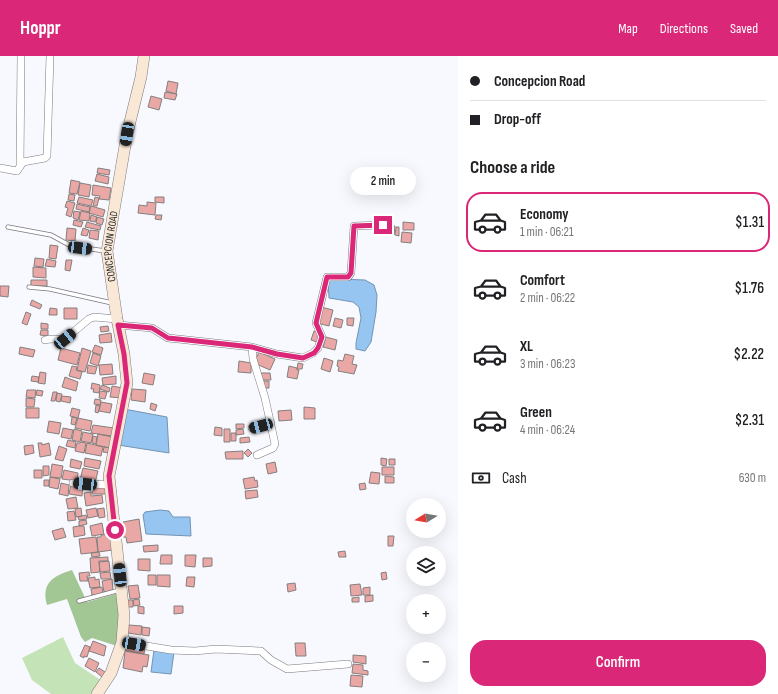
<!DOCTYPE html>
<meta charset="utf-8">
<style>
:root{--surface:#fff;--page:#f2f2f2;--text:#202124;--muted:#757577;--line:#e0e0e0;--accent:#db2777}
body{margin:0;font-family:"Sofia Sans Condensed",sans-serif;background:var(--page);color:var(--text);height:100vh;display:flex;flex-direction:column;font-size:15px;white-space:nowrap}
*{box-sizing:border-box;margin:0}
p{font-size:13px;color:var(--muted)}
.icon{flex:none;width:22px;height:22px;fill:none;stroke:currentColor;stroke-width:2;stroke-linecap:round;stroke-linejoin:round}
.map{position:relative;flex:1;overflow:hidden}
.side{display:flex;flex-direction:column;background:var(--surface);width:320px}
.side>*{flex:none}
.guide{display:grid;align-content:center;height:88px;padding:0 12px;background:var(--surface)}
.needle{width:26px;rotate:259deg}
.controls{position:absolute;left:406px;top:442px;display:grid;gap:8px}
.controls a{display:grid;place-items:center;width:40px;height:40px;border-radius:50%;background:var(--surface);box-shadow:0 4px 16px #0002;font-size:20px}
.end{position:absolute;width:18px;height:18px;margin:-9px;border:5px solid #db2777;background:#fff;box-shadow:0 0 0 2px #fff}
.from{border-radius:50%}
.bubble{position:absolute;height:28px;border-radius:14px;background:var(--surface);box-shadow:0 4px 16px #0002;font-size:13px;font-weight:600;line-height:28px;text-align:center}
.car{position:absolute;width:12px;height:24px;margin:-12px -6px;border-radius:5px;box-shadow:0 0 3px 1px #0007;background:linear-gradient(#222 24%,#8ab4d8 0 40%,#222 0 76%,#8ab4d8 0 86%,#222 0)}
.guide b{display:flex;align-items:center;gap:14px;height:38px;font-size:15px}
.guide b+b{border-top:1px solid var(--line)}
.guide i{width:10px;height:10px;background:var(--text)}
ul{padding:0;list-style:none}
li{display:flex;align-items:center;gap:12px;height:60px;margin:0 8px 6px;padding:0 4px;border:2px solid transparent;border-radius:16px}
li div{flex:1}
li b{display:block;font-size:15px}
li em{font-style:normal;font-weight:600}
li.selected{border-color:var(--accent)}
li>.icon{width:36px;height:36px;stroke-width:1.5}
h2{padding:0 12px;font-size:18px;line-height:48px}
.pay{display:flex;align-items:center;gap:10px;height:44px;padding:0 12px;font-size:15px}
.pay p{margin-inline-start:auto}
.primary-button{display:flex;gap:8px;margin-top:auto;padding:8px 12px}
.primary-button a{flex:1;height:46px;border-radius:16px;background:var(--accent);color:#fff;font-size:16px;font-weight:600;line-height:46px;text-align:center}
header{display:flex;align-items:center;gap:24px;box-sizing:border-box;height:56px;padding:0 20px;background:var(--accent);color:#fff}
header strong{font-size:19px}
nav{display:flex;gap:22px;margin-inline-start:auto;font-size:14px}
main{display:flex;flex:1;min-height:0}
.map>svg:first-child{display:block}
.green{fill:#c4e4b8}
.forest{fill:#a2c694}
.water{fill:#95c5f0;stroke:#7395b3}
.building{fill:#e9a7a5;stroke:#857f7e}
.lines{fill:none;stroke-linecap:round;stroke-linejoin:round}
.lane-casing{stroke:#7a7a7f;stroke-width:5}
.street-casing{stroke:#7a7a7f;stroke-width:8}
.secondary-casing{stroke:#7a7a7f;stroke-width:12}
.lane{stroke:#fff;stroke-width:3.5}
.street{stroke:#fff;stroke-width:7}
.secondary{stroke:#fae8d7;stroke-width:11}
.route{stroke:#db2777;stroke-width:5}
.labels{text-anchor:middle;stroke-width:3;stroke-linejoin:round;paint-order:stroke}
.street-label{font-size:11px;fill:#242426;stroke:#fff}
</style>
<header>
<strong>Hoppr</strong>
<nav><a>Map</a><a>Directions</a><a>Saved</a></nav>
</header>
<main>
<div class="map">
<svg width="458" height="638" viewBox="0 0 458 638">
<rect width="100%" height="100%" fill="#f8f9ff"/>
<path class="green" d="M63 581 75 607 102 625 93 638H51L32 624 22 602Z"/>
<path class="forest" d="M72 514 87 546 119 537 121 559 117 590 92 582 85 586 81 581 67 543 47 549C41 527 53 520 72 514Z"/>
<path class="water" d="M338 223 365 224 374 229 377 239 376 256 371 286 365 295 356 293V287L361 262 359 251 353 246 329 242 328 224Z
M124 353 167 361 169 397 118 389Z
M160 454 169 455 173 461H190L191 480 146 478 143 459 145 456Z
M154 594 174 596 171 618 151 616Z"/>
<path class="building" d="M168 25 178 27 176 38 166 35Z
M165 36 177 38 175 44 164 42Z
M151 40 162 43 159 54 148 51Z
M98 112 110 114 109 119 97 117Z
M97 118 109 121 108 128 95 125Z
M71 124 80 126 77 138 69 137Z
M80 127 91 129 89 141 78 139Z
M93 129 111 132 109 144 99 143 100 140 92 139Z
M69 138 75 139 74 145 68 144Z
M79 141 93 144 91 150 77 147Z
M95 141 99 142 97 150H93Z
M155 141H164V147L155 146Z
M67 145 75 147 71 161 66 159 68 152 65 151Z
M147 146 156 147 155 159 138 157 139 149 147 150Z
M77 148 90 151 89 156 76 153Z
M91 150 105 154 103 161 89 157Z
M74 155 80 156 78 164 73 162Z
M81 155 90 157 89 165 79 164Z
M91 159 97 161 95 166 90 165Z
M156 159H162L161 164 155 163Z
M97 161 104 163 102 169 96 167Z
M74 164 83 166 81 171 73 169Z
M87 166 101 170 100 174 85 171Z
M403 166 414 167V174H403Z
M387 169 395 170 394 179H386Z
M396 171H399V180L395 179Z
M67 172 76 173 75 185 66 184Z
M83 172 89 174 87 180 81 179Z
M90 174 99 175 98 184 89 182Z
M402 176 412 177 411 187 401 186Z
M50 189 58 190 56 203 49 202Z
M35 202 44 203 43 211 34 210Z
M47 203 56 205 55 211 45 210Z
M66 204H72L70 215 65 214Z
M33 211 46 212V222L33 221Z
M31 224H47V230H31Z
M0 230H9L8 241 0 240Z
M32 244 42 249 40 253 30 249Z
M321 251 333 254 329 270 317 267Z
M50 252 57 253V259H49Z
M64 252H77V263H64Z
M26 256 31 258 27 269 22 267Z
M335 262 343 264 341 272 333 270Z
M347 262H354L353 270 347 269Z
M41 267 48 268V273H41Z
M108 270 109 275 101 276 100 271Z
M41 274H48V280L40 279Z
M314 275 320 277 317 286 311 284Z
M111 277 112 286 100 287 99 279Z
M326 281 337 284 335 294 323 291Z
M95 289 103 292 101 299 92 296Z
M20 291 35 294 33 301 19 298Z
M61 292 80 297 77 309 58 304Z
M82 292 91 295 85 316 77 314Z
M259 296 275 303 270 314 254 307Z
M93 297 101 300 98 310 90 307Z
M345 298 354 300 352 308 357 309 354 318 338 315 339 311 337 310 338 304 343 305Z
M324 302 333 305 330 316 321 313Z
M239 305 251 307V317L238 316Z
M298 307 303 308 302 313H297Z
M112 308 113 318 100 319 99 309Z
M88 309 97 311 95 318 87 317Z
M72 310 77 311 76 314 82 316 80 323 69 320Z
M289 310 297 312V314H299L297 323 287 321Z
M40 316 46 317 45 328 38 327Z
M144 317 155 319 153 329 142 327Z
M261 317H270L271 324H261Z
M32 320 39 321 38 326 31 325Z
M116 320V328L103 329 102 322Z
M65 321 78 326 76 335 62 331Z
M263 325H269V332H263Z
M92 327 100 329 99 337 93 336 94 333H91Z
M102 329 110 332 109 336 100 333Z
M112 330 123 332 122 342 110 341Z
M132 333 146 334 145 346 131 344Z
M27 334H36L35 342 26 341Z
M37 334 43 335 42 340 36 339Z
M100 335 107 336 105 343 99 342Z
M53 336H57L55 345H51Z
M57 337 62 338 60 346 56 345Z
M62 340 71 341 70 347 61 345Z
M26 342 35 343 34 351H26Z
M95 343 101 344 100 349 94 348Z
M101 346 112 348 110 357 99 355Z
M151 347 157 349 155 355 150 353Z
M96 349 100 350 98 357 95 356Z
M304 351 315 352V363H304Z
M26 352H39V362H26Z
M72 352 80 354 78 362 70 360Z
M291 354 292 364 279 365 278 355Z
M72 361 77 362 75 369 71 368Z
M78 362 92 365 90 375 75 372Z
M49 365 61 367 59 378 47 376Z
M236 368H244V372L236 373Z
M93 369 114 372 112 380 91 377Z
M215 371 222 372V380L214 379Z
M63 372 73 374 71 383 61 381Z
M74 373 82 375 80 386 72 384Z
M224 373H230V386H224Z
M243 373 244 378 236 379V374Z
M83 376 93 378 91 387 81 385Z
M231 377H236V385H231Z
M98 378 112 381 110 392 96 389Z
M93 380 97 381 96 388 92 387Z
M249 381 250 386 240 387V382Z
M68 384 76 386 75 392 66 390Z
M81 386 86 387 84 397 75 395 77 387H80Z
M38 387H42V389L49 387 51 399 40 401Z
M87 387 103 391 101 400 85 397Z
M33 389 34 397 25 399 24 390Z
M59 390 67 393 63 405 55 403Z
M104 391 110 392 109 397 103 396Z
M248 393 252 397 248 401 244 397Z
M243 395V403H226L225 396Z
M85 402 101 405 99 413 84 410Z
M381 402 387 403 386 410 381 409Z
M71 403 82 406 80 413 70 411Z
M389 403H395V409H389Z
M275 406 277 416 268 418 266 408Z
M52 408 63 410 61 422 50 421Z
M43 410H49V419L43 420Z
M382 411H394V419H382Z
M83 412 98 415 95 427 80 424Z
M34 414H42V422H34Z
M64 414 78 417 77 425 62 423Z
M371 416 380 417 379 428 369 427Z
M385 420 394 421V427H385Z
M50 421 60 423 58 433 49 431Z
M254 421 255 425 257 424 258 431 245 433 243 423Z
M44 424H49V430H44Z
M61 427 69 429 68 440 59 438Z
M365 427 366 433 360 434 359 428Z
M71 428 83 429 82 440 69 438Z
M105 430 106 438H92V431Z
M257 434 258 441 246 443 245 435Z
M91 436V440L102 439 103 447 86 450 84 437Z
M76 441 78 452 68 453 66 443Z
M81 452 82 460 76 461 75 453Z
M96 452 98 460 88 462 86 454Z
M104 452 105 461 99 462 97 453Z
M74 455 76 464 68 465 67 456Z
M86 459 87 463 79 464 78 461Z
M139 463 142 485 127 487 126 481H123L121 473H124L123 466Z
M86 464 87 468 79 470V465Z
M102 467 104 478 92 480 90 470Z
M79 470H84L85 479 74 481 73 471Z
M63 472 66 481 55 484 52 475Z
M111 478 113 494 98 496 97 481H101V479Z
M388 480H394L393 490H388Z
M96 481 98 496 81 498 79 483Z
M158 489V495L144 496 143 490Z
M345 495 346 501H339L338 496Z
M99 496 100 500 92 501 91 497Z
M161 499H172V508H160Z
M185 499H196L195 511 185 510Z
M108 501V505H99L100 516 91 517 90 502Z
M203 502H212V510L203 511Z
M138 503H150V515L138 514Z
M109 505 110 515 100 516 99 506Z
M89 516 90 520H87L88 525H80L79 517Z
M110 516 111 523H101L100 517Z
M386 516 387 523 382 524 381 517Z
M148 519H156V529H148Z
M157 519H170V531L157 530Z
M95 521V524L99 523 100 531 90 532 88 522Z
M187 521H195L194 531 186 530Z
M112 523 113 535 104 536 102 525Z
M295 527 296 534 288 536 287 528Z
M360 528 362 539 351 540 350 529Z
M138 529 140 542 130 543 128 530Z
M102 531 103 538 92 539 91 533Z
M370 531V539H363V532Z
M373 539V545L365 546V540Z
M359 541V546H352V542Z
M139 543 140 549 134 550 133 544Z
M127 544H133V551H128Z
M138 550 144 551V558L138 557Z
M174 550H183V557L174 558Z
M129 569 142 570 141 579 128 577Z
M142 571 150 572 149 580 142 579Z
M93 585 106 590 104 600 89 595Z
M125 587 145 590 144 598 124 594Z
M295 587H305L306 600H296Z
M85 589 90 591 87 601 84 600V602L80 600Z
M125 595 149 599 147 611 143 610 142 616 123 612Z
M353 599 366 600V608L353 606Z
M89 602 99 607 95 616 85 610Z
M353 608 363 609V614L368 615V619L352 617Z
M99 612 105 616 102 621 96 616Z
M351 619 363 620 362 631 350 630Z"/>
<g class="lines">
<g class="lane-casing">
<path id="lane" d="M8 171 51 179 71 190 105 195
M29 231 50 233 112 247
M79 545 120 534"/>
</g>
<g class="street-casing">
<path id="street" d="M20 110 21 0
M0 112 17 115 23 106 45 102 47 100 50 0
M118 269 152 272 168 282 178 283 252 291 277 298 303 302 313 297 318 292 322 281 316 267 327 221H348L351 217 354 170 383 169
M45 284C52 282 58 284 65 283L89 263 94 261 117 263
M252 291 253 303 265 342 275 388 273 392 257 399
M252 372 271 367
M73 427 110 429
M122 586 171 594 195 595 216 593 261 595 271 604 287 613 348 608"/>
</g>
<g class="secondary-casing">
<g id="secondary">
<path id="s1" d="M97 638 111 617 122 586 124 559 109 420 127 327 124 298 117 263 107 195 127 78 141 21 144 0"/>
</g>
</g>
<use href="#lane" class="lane"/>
<use href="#street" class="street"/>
<use href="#secondary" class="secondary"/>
</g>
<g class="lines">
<path class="route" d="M115 474 109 420 127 327 124 298 118 269 152 272 168 282 178 283 252 291 277 298 303 302 314 297 318 292 322 281 316 267 327 221H348L351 217 354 170 383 169"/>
</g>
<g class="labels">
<g class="street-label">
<text dy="4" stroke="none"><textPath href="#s1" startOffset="458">CONCEPCION ROAD</textPath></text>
</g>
</g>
</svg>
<div class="controls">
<a><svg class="needle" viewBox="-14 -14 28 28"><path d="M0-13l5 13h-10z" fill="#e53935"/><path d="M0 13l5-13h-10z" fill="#757577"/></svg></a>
<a><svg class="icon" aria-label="layers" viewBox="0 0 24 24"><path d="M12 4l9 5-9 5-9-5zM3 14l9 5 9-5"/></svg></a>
<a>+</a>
<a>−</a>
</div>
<i class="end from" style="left:115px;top:474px"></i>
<i class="end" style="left:383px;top:169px"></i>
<div class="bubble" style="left:350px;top:111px;width:66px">2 min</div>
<i class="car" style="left:127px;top:78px;rotate:189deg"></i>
<i class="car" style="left:80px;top:192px;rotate:97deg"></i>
<i class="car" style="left:65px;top:283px;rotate:51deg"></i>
<i class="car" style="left:261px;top:370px;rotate:255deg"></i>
<i class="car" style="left:85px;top:428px;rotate:276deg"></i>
<i class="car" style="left:120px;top:519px;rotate:354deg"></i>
<i class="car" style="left:134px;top:588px;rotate:100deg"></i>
</div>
<section class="side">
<div class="guide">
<b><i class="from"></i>Concepcion Road</b>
<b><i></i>Drop-off</b>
</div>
<h2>Choose a ride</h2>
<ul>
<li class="selected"><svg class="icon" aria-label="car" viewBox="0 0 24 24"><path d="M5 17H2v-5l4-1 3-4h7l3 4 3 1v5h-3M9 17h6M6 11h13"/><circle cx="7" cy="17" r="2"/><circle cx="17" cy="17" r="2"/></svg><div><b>Economy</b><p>1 min · 06:21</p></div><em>$1.31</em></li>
<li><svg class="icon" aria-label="car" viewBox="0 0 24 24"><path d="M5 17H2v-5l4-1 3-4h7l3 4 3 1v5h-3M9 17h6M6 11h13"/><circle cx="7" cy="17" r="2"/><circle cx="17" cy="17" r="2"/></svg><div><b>Comfort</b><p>2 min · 06:22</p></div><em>$1.76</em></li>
<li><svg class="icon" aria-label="car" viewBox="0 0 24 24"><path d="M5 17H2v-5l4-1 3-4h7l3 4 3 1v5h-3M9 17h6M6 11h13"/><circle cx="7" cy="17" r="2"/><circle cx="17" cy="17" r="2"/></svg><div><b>XL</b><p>3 min · 06:23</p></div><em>$2.22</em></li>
<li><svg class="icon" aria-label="car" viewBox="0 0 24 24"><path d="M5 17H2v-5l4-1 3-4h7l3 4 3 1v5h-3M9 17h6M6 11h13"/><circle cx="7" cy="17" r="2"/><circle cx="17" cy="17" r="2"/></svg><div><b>Green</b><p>4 min · 06:24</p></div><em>$2.31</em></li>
</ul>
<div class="pay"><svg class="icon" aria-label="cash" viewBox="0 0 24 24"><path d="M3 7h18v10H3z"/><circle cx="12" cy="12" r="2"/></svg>Cash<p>630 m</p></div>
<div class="primary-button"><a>Confirm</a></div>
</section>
</main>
